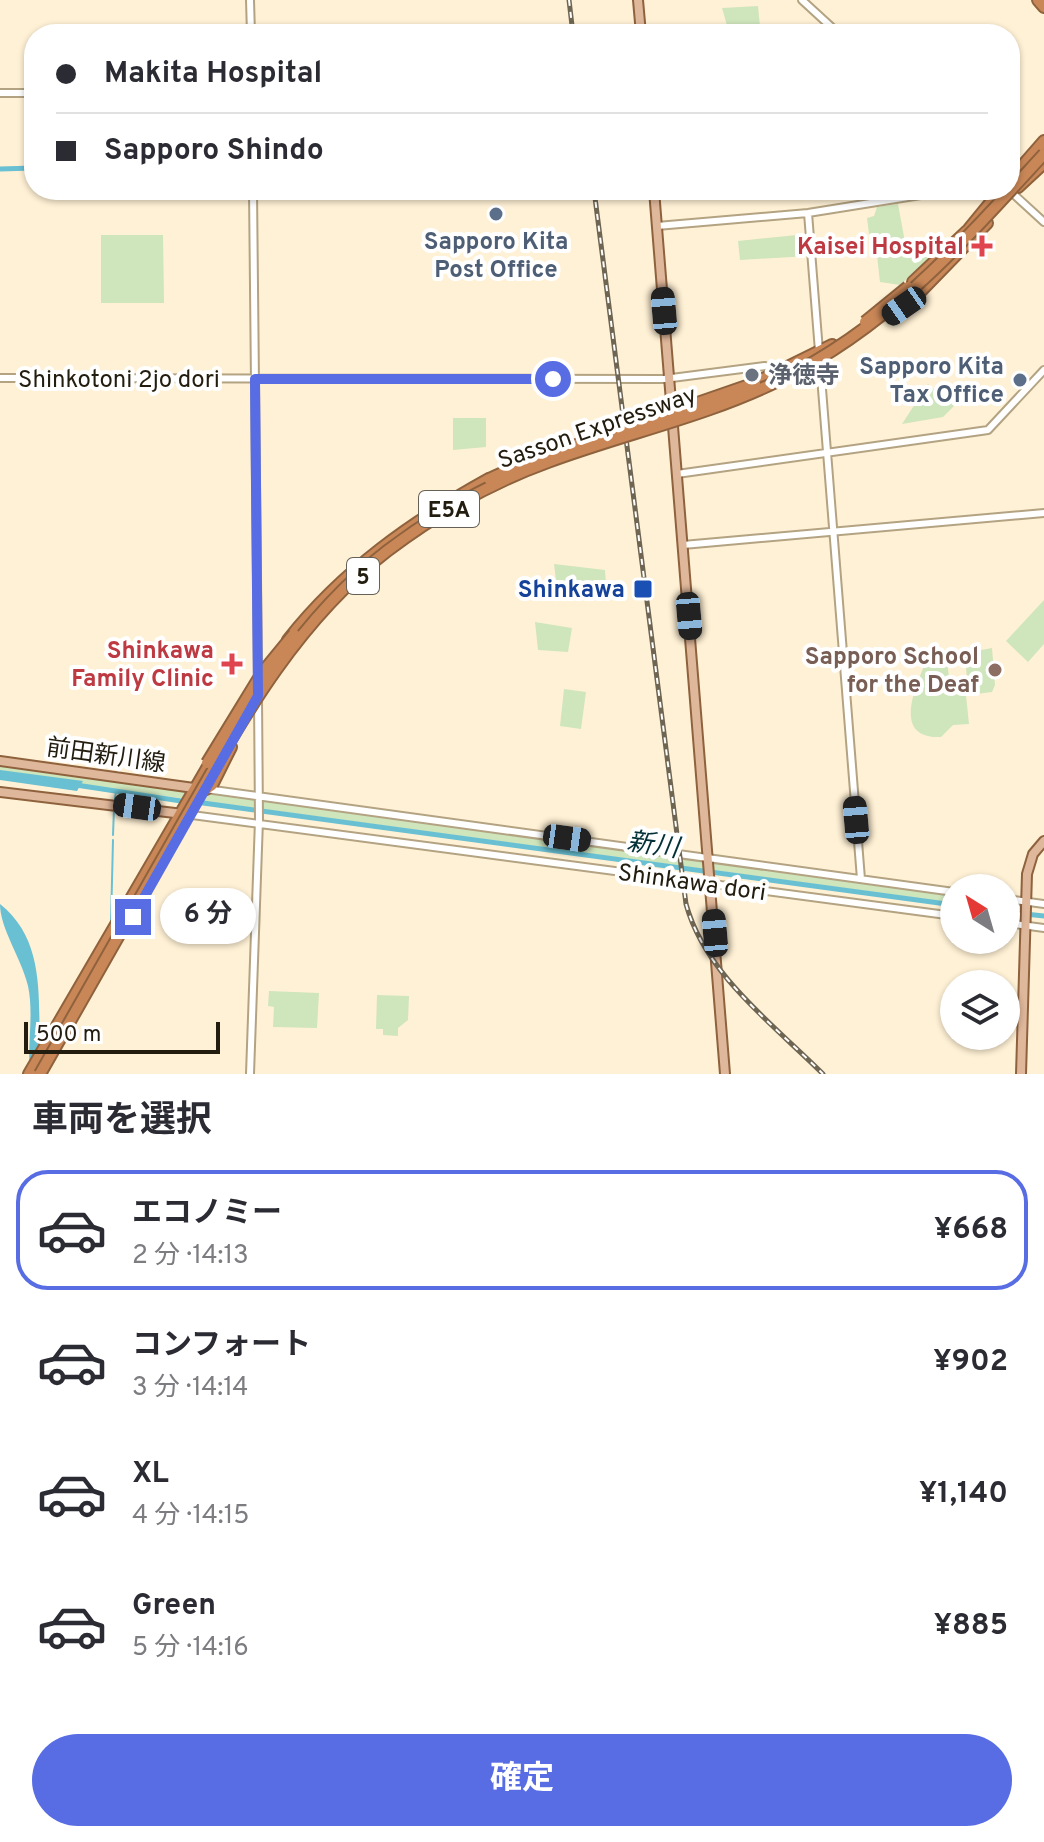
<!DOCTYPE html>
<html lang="ja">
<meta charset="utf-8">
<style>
:root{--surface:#fff;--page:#f2f2f3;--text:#2b2b33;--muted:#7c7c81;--line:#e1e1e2;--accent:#586ce3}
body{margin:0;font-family:Overpass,"Noto Sans JP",sans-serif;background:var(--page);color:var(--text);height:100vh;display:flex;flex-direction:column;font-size:30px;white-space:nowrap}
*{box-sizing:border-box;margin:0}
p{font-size:26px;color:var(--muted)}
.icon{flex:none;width:44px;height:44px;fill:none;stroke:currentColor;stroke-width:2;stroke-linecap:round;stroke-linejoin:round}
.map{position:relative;height:1074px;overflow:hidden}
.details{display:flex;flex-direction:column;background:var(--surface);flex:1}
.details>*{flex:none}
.guide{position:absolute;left:24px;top:24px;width:996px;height:176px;border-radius:32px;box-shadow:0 2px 6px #0004;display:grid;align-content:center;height:176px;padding:0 32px;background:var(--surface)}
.needle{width:52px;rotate:323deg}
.fabs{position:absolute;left:940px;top:874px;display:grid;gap:16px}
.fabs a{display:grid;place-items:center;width:80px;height:80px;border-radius:50%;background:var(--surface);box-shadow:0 2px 6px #0004;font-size:40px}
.scale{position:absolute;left:24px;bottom:20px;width:196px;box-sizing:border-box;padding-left:8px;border:4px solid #231d10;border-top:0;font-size:22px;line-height:28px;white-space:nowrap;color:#231d10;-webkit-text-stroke:6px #fff;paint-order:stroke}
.end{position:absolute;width:36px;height:36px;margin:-18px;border:10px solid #586ce3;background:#fff;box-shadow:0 0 0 4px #fff}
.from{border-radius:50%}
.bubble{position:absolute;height:56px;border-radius:28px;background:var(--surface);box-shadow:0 2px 6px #0004;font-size:26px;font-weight:700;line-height:56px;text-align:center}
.car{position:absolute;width:24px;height:48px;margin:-24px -12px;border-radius:10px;box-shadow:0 0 6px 2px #0007;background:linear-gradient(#222 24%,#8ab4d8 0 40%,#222 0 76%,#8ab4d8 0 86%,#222 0)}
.guide b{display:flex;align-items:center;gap:28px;height:76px;font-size:30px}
.guide b+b{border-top:2px solid var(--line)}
.guide i{width:20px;height:20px;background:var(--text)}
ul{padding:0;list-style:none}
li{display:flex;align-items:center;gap:24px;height:120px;margin:0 16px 12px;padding:0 16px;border:4px solid transparent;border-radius:32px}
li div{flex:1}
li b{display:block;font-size:30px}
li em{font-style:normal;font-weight:700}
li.active{border-color:var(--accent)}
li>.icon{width:72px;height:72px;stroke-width:1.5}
h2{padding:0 32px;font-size:36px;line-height:96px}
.primary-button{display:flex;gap:16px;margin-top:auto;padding:16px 32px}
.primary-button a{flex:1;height:92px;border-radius:48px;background:var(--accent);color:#fff;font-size:32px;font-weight:700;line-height:92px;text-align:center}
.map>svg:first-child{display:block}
.green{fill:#cfe5bc}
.water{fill:#69c0d3}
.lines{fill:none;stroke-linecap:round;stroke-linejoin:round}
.stream{stroke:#69c0d3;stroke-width:2}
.river{stroke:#69c0d3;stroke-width:5}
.minor-casing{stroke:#b3a382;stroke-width:10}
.major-casing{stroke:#8f623e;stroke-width:12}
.highway-casing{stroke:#8f623e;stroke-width:14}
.minor{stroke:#fff;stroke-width:6}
.major{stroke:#dfb79a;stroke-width:8}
.highway{stroke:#c98757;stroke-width:10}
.rail-casing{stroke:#6e6553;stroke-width:5}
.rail{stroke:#fff;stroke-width:2;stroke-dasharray:6;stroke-linecap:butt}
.highway-bridge-casing{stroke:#8f623e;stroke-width:14;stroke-linecap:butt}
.highway-bridge{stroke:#c98757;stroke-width:10}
.route{stroke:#586ce3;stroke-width:10}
.service-dot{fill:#5c6f8a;stroke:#fff;stroke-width:3}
.health-dot{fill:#e0444e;stroke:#fff;stroke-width:3}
.worship-dot{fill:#6b7280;stroke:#fff;stroke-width:3}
.transit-dot{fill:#1a4fb4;stroke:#fff;stroke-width:3}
.education-dot{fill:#8d6e63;stroke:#fff;stroke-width:3}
.labels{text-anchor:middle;stroke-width:8;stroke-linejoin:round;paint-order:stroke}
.shield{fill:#fff;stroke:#656158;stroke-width:2}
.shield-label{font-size:22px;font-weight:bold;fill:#231d10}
.service-label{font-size:24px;font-weight:bold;fill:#4e5e75;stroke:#fff}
.health-label{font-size:24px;font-weight:bold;fill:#be3a42;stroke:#fff;text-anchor:end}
.worship-label{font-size:24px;font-weight:bold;fill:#5b616d;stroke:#fff;text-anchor:start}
.street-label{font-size:24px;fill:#231d10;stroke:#fff}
.transit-label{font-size:24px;font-weight:bold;fill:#164399;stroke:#fff;text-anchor:end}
.education-label{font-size:24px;font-weight:bold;fill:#785e54;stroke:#fff;text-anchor:end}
.water-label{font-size:26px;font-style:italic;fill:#032f37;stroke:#fff}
</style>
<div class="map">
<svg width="1044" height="1074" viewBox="0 0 1044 1074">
<rect width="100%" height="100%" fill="#fff1d5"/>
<path class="green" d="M758 6 760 27 728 29 722 8Z
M898 204 905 242 880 244 874 233 869 234 867 218 874 216 877 207Z
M807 234 809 256 740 260 738 241Z
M101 235H163L164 303H101Z
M906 244 928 249 933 255 900 285 880 282 876 247Z
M928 384 954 406 943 417 902 424Z
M453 418H486V447L453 450Z
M554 564 605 570 606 584 592 582 590 596 557 589Z
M1044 600V644L1028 662 1006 641Z
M535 622 572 628 568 652 538 650Z
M992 648 995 685 992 692 968 695 965 653Z
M946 649 950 688 965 686 969 724 953 725 941 737C887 739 920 679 929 653Z
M564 689 586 692 581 729 560 726Z
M0 764 954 895V903L10 775 0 773Z
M269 991 319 993 317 1028 273 1027 274 1007 268 1006Z
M377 995 409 996 408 1020 398 1028V1036L383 1035V1029H376Z"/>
<path class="water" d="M0 770 83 781 77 791 0 780Z
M0 904C53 946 34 1017 42 1074H30C27 1045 34 1014 28 986 21 957 0 929 0 904Z"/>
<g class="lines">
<path class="stream" d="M115 799 116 790
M113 835 114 808
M111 922 113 840"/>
<path class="river" d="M0 169 34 168
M76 785 181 801
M203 803 954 905
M1006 912 1044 916"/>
<g class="minor-casing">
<path id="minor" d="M250 0 251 34
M802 0 839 34
M0 93H34
M253 190 258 675
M1009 190 1044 222
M808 213 861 879
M657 226 808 213 952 190
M0 378 664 379 765 366
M677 474 988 430 1044 370
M683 545 1044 513
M206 789 954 892
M192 815 954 916
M1006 899 1044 904
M1006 923 1044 928
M250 1074 259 820 258 698"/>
</g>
<g class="major-casing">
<path id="major" d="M638 0 641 34
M654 190 725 1074
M0 761 201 789
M0 792 183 814
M1021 1074 1027 874 1033 854 1044 841"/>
</g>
<g class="highway-casing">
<path id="highway" d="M1038 0 1044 7
M1010 180 1044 141
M1018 187 1044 163
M969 229 1001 190
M913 282 967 231
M916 296 987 223
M755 383 832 345
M288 640C343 570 413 521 489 479
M206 789 212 785 231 747
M29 1074 213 758"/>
</g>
<use href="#minor" class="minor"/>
<use href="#major" class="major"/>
<use href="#highway" class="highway"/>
<g class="rail-casing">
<path id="rail" d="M569 0 573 34
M594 190 686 904C705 974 773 1024 823 1074"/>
</g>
<use href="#rail" class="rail"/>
<g class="highway-bridge-casing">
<path id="highway-bridge" d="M865 322 908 287
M489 479 524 463 755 383
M207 763 262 673 294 634
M40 1074C85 994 131 914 177 833 236 730 291 625 387 551 436 514 490 483 548 462 626 433 708 416 782 379 890 326 964 241 1044 154"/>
</g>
<use href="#highway-bridge" class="highway-bridge"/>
</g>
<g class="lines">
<path class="route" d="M133 917 258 696 255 379H553"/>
</g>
<g class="service-dot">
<circle cx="496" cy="214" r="8"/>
<circle cx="1020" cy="380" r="8"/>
</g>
<g class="health-dot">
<path d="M978 234h8v8h8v8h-8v8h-8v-8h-8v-8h8z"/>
<path d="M228 652h8v8h8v8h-8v8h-8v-8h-8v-8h8z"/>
</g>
<circle class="worship-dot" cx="752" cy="375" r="8"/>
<rect class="transit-dot" x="633" y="579" width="20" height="20" rx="4"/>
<circle class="education-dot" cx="995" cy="670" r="8"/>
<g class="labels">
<g class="shield">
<rect x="419" y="491" width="60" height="36" rx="6"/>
<rect x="347" y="558" width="32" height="36" rx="6"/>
</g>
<g class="shield-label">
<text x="449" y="517">E5A</text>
<text x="363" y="584">5</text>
</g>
<g class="service-label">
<text x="496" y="249">Sapporo Kita<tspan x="496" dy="28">Post Office</tspan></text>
<text x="1004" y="374" text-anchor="end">Sapporo Kita<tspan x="1004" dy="28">Tax Office</tspan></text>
</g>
<g class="health-label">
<text x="964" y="254">Kaisei Hospital</text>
<text x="214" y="658">Shinkawa<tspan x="214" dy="28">Family Clinic</tspan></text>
</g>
<g class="worship-label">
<text x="768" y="383">浄徳寺</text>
</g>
<g class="street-label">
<text x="119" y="387">Shinkotoni 2jo dori</text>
<text transform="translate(597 427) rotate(-19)" y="8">Sasson Expressway</text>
<text transform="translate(106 755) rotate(8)" y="8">前田新川線</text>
<text transform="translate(692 882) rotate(8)" y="8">Shinkawa dori</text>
</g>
<g class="transit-label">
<text x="625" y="597">Shinkawa</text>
</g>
<g class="education-label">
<text x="979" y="664">Sapporo School<tspan x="979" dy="28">for the Deaf</tspan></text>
</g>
<g class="water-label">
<text transform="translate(653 844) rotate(8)" y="9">新川</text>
</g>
</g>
</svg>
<div class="fabs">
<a><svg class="needle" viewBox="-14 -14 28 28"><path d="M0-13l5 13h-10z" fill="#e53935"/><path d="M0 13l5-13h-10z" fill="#7c7c81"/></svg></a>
<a><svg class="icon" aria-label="layers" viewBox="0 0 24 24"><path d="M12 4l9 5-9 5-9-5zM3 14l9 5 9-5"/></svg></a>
</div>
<div class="scale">500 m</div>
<i class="end from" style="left:553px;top:379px"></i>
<i class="end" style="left:133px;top:917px"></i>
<div class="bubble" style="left:160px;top:888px;width:96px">6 分</div>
<i class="car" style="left:904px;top:306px;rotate:235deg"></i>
<i class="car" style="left:664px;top:311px;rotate:355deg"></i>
<i class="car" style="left:689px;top:616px;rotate:175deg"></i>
<i class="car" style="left:137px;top:807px;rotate:278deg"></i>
<i class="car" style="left:856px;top:820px;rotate:355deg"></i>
<i class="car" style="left:567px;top:838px;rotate:98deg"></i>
<i class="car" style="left:715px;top:933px;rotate:355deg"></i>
<div class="guide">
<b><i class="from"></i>Makita Hospital</b>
<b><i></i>Sapporo Shindo</b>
</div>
</div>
<section class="details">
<h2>車両を選択</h2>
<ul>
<li class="active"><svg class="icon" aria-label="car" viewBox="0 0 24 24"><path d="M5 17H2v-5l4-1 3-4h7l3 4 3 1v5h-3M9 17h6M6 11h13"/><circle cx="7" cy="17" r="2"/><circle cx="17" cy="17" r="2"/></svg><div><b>エコノミー</b><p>2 分 · 14:13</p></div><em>¥668</em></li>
<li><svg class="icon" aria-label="car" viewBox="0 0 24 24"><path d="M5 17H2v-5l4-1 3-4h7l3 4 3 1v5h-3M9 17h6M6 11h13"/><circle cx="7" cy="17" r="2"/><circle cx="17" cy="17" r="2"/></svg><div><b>コンフォート</b><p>3 分 · 14:14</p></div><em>¥902</em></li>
<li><svg class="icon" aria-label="car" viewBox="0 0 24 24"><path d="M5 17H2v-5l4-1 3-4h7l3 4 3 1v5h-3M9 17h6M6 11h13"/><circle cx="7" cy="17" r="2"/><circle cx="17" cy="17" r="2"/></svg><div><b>XL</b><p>4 分 · 14:15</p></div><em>¥1,140</em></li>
<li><svg class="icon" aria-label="car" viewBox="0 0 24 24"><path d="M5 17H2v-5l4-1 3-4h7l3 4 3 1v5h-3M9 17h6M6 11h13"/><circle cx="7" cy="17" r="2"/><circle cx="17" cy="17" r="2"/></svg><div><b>Green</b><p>5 分 · 14:16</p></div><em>¥885</em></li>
</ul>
<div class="primary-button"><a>確定</a></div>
</section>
